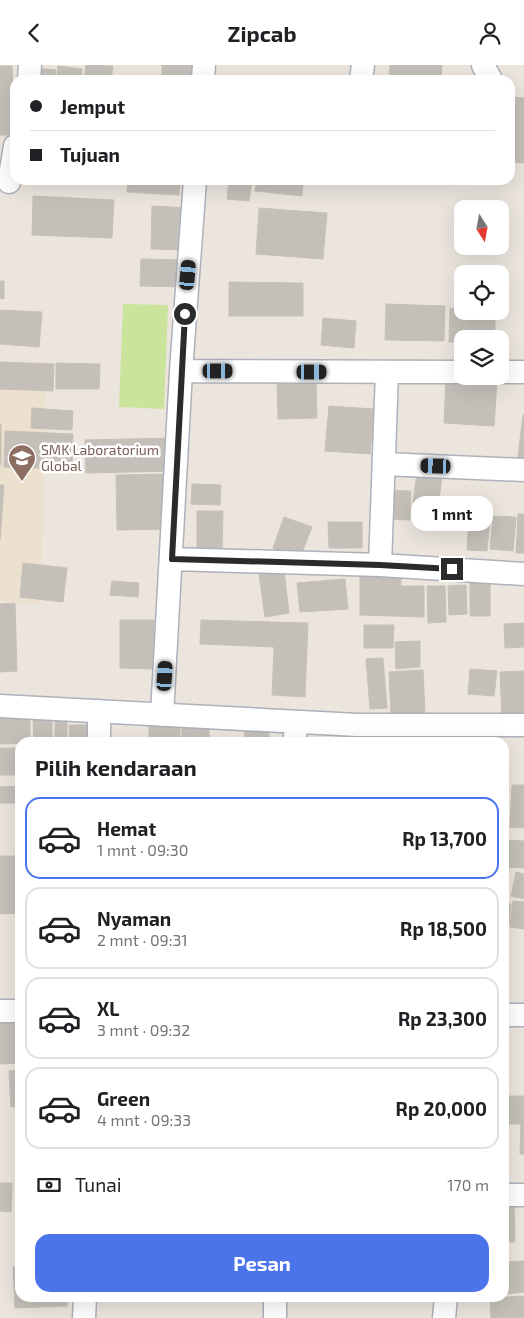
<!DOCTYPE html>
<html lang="id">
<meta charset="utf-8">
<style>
:root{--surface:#fff;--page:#f6f6f6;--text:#202124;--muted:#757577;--line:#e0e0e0;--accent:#4b74eb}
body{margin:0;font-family:"Exo 2",sans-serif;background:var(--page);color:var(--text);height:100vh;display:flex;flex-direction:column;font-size:19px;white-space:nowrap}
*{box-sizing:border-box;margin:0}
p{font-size:16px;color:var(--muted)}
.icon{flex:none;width:28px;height:28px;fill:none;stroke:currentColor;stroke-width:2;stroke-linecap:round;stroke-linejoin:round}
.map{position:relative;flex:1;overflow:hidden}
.sheet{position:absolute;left:15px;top:672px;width:494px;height:565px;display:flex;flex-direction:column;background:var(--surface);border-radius:15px;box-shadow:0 5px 20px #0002}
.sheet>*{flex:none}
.hud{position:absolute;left:10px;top:10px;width:505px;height:110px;border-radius:15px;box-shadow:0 5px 20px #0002;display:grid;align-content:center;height:110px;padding:0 20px;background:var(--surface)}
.needle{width:32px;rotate:169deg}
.controls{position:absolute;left:454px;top:135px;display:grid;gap:10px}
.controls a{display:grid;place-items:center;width:55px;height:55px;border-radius:10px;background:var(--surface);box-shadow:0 5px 20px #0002;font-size:25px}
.end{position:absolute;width:22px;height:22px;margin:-11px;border:6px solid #2b2b2b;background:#fff;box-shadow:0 0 0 2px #fff}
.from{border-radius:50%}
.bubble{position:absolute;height:35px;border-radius:15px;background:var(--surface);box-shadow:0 5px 20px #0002;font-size:16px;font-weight:700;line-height:35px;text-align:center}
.car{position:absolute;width:15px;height:30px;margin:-15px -8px;border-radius:6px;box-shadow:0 0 4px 1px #0007;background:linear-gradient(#222 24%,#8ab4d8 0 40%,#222 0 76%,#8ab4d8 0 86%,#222 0)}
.hud b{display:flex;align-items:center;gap:18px;height:48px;font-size:19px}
.hud b+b{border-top:1px solid var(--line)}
.hud i{width:12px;height:12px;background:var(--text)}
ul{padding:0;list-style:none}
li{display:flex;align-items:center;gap:15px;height:82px;margin:0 10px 8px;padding:0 10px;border:2px solid var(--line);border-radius:15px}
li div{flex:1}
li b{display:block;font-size:19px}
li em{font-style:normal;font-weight:700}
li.current{border-color:var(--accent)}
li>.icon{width:45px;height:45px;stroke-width:1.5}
h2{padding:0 20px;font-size:22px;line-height:60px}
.pay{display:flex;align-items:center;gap:12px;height:55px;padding:0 20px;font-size:19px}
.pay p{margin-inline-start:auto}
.button{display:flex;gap:10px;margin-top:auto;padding:10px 20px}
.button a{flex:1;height:58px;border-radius:15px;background:var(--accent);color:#fff;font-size:20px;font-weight:700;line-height:58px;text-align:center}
header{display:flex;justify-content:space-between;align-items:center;height:65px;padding:0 20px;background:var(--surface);font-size:22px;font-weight:700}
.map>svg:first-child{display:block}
.education{fill:#ece0cf}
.pitch{fill:#cae49b}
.building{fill:#c4c0b9;stroke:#c7c0b8}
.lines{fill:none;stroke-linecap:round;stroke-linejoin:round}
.minor-casing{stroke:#aeb1ba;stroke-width:25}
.minor{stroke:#fff;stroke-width:22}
.route{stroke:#2b2b2b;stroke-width:6}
.labels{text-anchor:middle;stroke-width:5;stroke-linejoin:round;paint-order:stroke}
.education-label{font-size:14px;fill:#785e54;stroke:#fff;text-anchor:start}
</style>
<header><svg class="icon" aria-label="back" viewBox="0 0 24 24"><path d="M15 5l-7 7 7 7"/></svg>Zipcab<svg class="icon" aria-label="person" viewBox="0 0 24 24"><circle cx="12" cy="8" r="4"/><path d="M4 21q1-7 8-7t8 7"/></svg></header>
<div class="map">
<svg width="524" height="1253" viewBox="0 0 524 1253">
<rect width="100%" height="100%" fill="#ebe5de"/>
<path class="education" d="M46 297 41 539 0 536V298Z"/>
<path class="pitch" d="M123 239 168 240 164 344 119 342Z"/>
<path class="building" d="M86 0 113 1 111 15H84Z
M162 0H195V15H162Z
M390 0H442L441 15H389Z
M0 1H12L15 70H0Z
M58 1 82 4 81 15H57Z
M34 3 56 5 55 15H32Z
M511 32 524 33V98L510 97Z
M128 115H180L179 130 127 127Z
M229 115H252L249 136 227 134Z
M257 115H303L302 131 255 126Z
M33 131 114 135 112 173 32 170Z
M152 141 189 143 187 185 151 184Z
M259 143 327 148 323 194 256 189Z
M141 194 186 195V222L140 221Z
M0 216H4V234L0 233Z
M229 217 303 218V251H229Z
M386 239 445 241 444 276 385 275Z
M450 243 462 244V246H495V274H462V277H449Z
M0 245 42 247 39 282 0 279Z
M323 253 356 256 354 283 321 280Z
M0 297 54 299 53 326 0 324Z
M56 298 100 299 99 324H56Z
M446 312 497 315 494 361 444 358Z
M316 317 317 353 278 354 277 318Z
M329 341 374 344 370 389 325 386Z
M32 343 73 346 72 365 31 363Z
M523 350H524V393L518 392Z
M0 359H1V400H0Z
M5 366 73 369 72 404 4 402Z
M173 373V406L86 408 85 375Z
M417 408 442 412 437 448 412 445Z
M166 409 167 464 117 465 116 410Z
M192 419 221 420 220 440 191 439Z
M0 420H4L0 475Z
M385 425 411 426 410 455 384 454Z
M197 446H223L222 487H197Z
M518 449H524V488H516Z
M493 451 516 452 513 486 490 484Z
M284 452 312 462 300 493 273 483Z
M469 453 490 455 487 486 467 485Z
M328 457H362V483H329Z
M23 498 67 503 63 537 20 532Z
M284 506 289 548 265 552 259 509Z
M360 509H401V521H424V552L360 550Z
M470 513H490V551H470Z
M345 514 348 544 300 547 297 518Z
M112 516 139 518 138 532 110 530Z
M466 520 467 549 449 550 448 521Z
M427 521H445L446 557 428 558Z
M15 538 17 606 0 607V539Z
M120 555H154L153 604 120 603Z
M201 555 308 558 305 632 272 630 274 582 200 579Z
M524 558V582L505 583 504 559Z
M364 560H394L393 583H364Z
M420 576V602L396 604 395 577Z
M383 593 387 643 370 644 366 594Z
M470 604 497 606 494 631 468 629Z
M423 605 425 649 391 651 389 607Z
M524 606V630L501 631 500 607Z
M524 630V652L502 653 501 631Z
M0 648H30V678L0 679Z
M33 652H52V678H34Z
M55 656H67V678H55Z
M69 660H92L93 678H70Z
M149 661H180V678H149Z
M182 663H209V678H182Z
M245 665 269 666V678H244Z
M470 666 497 668 496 678H455L469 677Z
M313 673 340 675 339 678H313Z
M0 683H20V710H0Z
M504 719H508L504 757Z
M512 720H524V763L510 762Z
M20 721V738H0V722Z
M504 775 524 776V803L504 802Z
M0 791H20V848L0 849Z
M504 804H509L507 827H504Z
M516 807 524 809V834L511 831Z
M513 836 524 837V864L510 862Z
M504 838 511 839 509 860 504 859Z
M504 890H505L504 929Z
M17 950 19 998 0 999V951Z
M20 1005V1041L11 1042 9 1006Z
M504 1031H524V1089H520L521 1059H504Z
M0 1118H12L11 1147 0 1146Z
M514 1135 515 1177H504V1136Z
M524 1196V1227L504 1229V1197Z
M13 1202H20V1232H67V1241L15 1243Z
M524 1231V1253H491L490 1233Z"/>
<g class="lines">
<g class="minor-casing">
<path id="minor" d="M483 0 491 15
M29 15 30 0
M203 15 204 0
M361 15 363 0
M9 117 15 81
M181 306 462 307
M500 307H524
M384 399 524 405
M172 494 380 500 524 509
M380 500 387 307
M0 641 357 660H524
M162 650 181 306 195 115
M99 678V646
M294 678 297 657
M0 946H20
M504 950H524
M504 1130H524
M84 1253 85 1232
M275 1253V1232
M444 1253 446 1232"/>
</g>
<use href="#minor" class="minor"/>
</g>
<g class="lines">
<path class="route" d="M185 249 172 494 380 500 452 504"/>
</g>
<defs>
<g id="school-pin" transform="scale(1.4375)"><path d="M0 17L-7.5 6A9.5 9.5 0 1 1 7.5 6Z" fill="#8d6e63" stroke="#fff"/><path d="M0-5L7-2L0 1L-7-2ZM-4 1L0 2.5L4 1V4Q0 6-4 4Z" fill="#fff"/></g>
</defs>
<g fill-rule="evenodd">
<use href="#school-pin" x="22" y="393"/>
</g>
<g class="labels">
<g class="education-label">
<text x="41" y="390">SMK Laboratorium<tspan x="41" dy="16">Global</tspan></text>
</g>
</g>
</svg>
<div class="controls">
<a><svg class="needle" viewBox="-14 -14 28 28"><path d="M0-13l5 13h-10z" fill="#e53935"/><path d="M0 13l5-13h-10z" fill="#757577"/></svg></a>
<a><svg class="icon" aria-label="locate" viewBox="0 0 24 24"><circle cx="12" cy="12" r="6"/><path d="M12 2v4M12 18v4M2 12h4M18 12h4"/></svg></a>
<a><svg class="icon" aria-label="layers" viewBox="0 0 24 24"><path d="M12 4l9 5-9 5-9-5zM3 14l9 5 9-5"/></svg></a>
</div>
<i class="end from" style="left:185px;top:249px"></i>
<i class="end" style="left:452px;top:504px"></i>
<div class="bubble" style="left:411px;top:431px;width:82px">1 mnt</div>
<i class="car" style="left:188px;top:210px;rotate:5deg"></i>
<i class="car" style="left:218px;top:306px;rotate:90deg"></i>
<i class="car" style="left:312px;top:307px;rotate:90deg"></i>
<i class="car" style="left:436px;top:401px;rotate:272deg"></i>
<i class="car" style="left:165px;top:611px;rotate:4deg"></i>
<div class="hud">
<b><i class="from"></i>Jemput</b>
<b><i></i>Tujuan</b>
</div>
<section class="sheet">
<h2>Pilih kendaraan</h2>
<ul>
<li class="current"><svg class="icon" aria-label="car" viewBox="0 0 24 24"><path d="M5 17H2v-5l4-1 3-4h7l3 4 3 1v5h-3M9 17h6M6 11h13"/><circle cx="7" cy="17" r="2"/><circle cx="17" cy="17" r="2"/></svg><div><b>Hemat</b><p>1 mnt · 09:30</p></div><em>Rp 13,700</em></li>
<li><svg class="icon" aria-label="car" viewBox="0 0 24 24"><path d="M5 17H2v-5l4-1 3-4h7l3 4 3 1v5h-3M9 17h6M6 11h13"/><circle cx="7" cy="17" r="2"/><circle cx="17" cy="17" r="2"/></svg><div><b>Nyaman</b><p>2 mnt · 09:31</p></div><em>Rp 18,500</em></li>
<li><svg class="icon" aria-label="car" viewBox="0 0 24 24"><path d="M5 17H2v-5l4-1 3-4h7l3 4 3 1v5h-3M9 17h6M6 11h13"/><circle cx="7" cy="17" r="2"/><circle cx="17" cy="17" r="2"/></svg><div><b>XL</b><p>3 mnt · 09:32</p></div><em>Rp 23,300</em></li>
<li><svg class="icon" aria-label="car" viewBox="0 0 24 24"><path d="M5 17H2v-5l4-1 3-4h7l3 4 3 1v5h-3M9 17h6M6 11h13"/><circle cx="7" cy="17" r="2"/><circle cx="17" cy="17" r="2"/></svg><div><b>Green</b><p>4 mnt · 09:33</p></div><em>Rp 20,000</em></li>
</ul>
<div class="pay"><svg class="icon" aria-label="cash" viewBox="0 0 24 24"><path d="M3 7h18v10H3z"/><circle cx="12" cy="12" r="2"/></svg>Tunai<p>170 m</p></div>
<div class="button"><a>Pesan</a></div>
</section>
</div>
